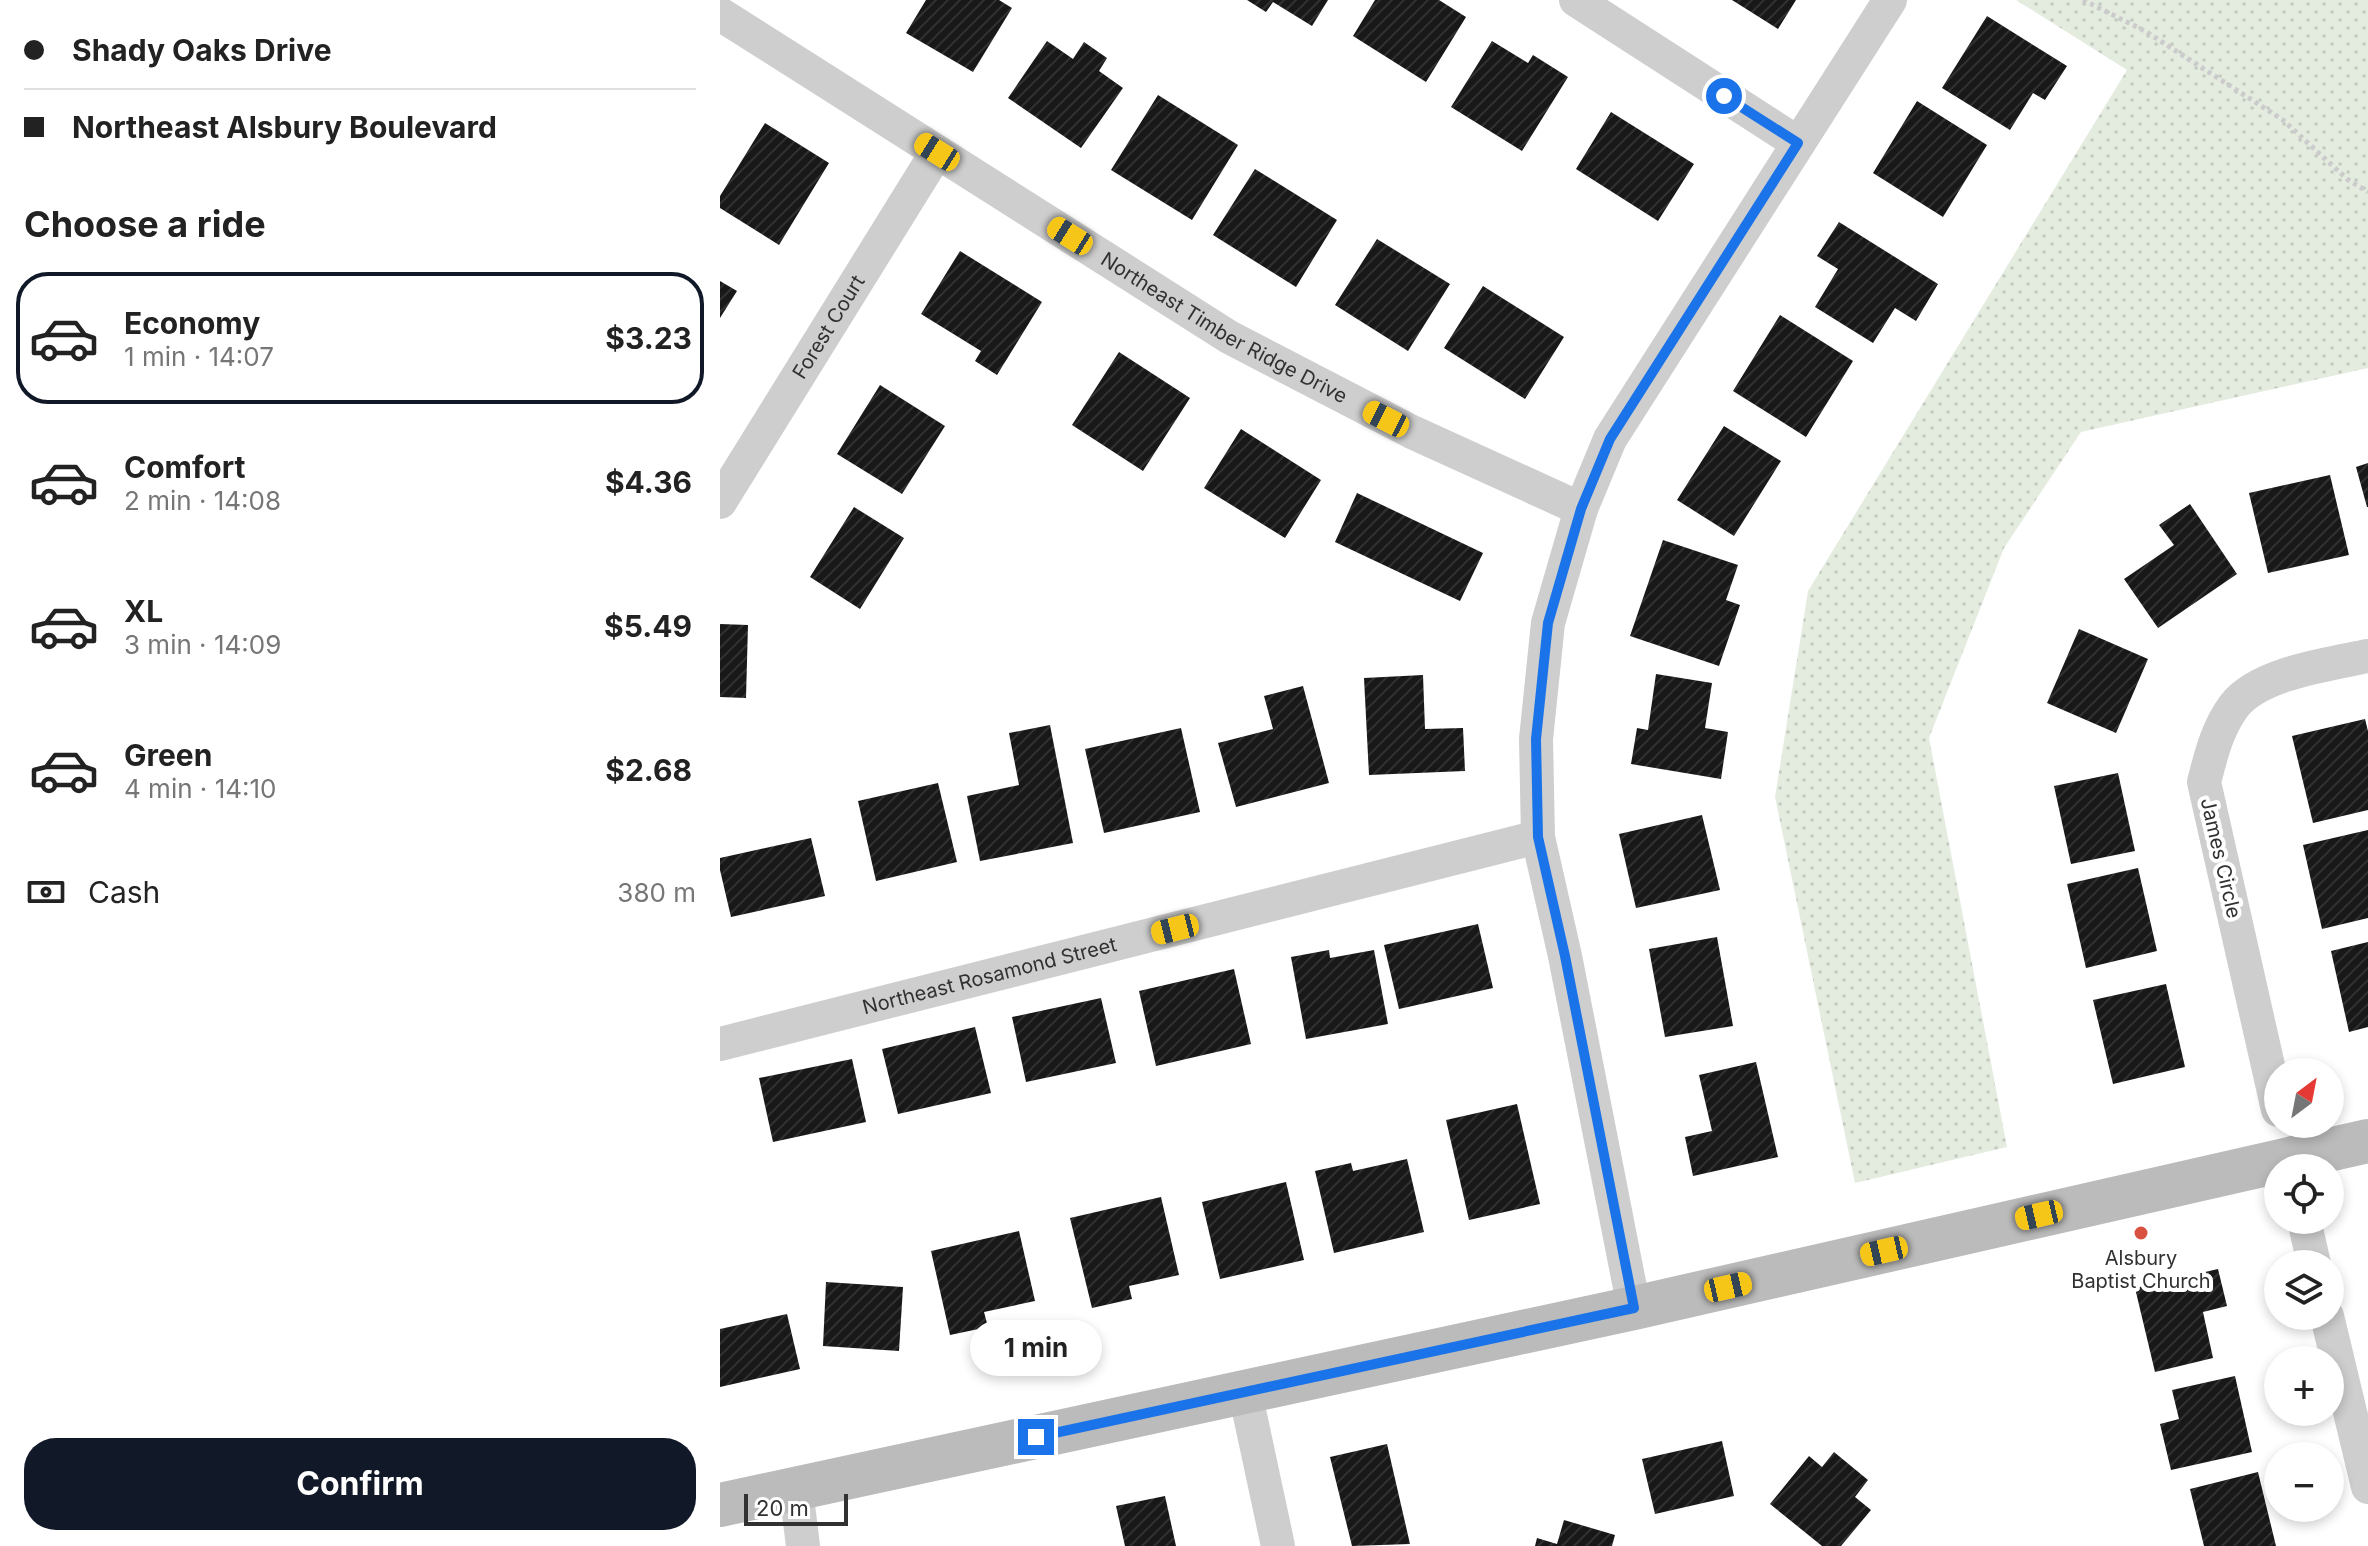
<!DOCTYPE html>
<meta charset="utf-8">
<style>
:root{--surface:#fff;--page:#f2f2f2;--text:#222;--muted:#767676;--line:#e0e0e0;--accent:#111827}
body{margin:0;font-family:Inter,sans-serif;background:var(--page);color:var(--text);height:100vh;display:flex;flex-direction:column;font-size:30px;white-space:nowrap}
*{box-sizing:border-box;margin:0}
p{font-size:26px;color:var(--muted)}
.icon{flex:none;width:44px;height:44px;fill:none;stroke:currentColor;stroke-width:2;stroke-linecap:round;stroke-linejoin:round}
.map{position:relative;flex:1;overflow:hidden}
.sheet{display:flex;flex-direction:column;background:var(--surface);width:720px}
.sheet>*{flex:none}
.guide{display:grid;align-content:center;height:176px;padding:0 24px;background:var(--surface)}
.needle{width:52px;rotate:32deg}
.fabs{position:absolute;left:1544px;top:1058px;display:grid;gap:16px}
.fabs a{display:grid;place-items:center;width:80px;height:80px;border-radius:50%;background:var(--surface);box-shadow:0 4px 12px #0003;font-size:40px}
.scale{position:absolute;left:24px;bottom:20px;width:104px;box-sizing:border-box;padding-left:8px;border:4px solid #313131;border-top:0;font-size:22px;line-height:28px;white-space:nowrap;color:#313131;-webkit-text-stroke:6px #fff;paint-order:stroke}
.end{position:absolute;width:36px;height:36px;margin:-18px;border:10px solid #1a73e8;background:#fff;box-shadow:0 0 0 4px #fff}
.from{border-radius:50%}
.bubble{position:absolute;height:56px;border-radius:28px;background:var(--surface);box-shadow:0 4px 12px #0003;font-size:26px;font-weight:700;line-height:56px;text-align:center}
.car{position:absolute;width:24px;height:48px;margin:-24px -12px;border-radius:10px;box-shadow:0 0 6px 2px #0007;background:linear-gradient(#f5c518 24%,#345 0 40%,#f5c518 0 76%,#345 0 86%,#f5c518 0)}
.guide b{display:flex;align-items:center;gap:28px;height:76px;font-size:30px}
.guide b+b{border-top:2px solid var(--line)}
.guide i{width:20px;height:20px;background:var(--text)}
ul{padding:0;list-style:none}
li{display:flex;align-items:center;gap:24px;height:132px;margin:0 16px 12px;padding:0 8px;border:4px solid transparent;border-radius:32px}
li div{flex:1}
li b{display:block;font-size:30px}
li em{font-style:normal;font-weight:700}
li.on{border-color:var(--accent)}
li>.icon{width:72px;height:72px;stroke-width:1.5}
h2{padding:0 24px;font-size:36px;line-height:96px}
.pay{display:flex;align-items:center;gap:20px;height:88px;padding:0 24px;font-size:30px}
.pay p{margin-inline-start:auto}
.action{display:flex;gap:16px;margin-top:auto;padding:16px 24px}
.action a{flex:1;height:92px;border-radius:32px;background:var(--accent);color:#fff;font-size:32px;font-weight:700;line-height:92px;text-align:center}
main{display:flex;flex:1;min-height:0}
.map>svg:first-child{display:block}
.grass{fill:url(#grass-dots)}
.building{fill:url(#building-hatch)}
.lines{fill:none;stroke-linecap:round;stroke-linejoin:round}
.path{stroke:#cbcbcb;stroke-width:5;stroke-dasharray:4 4;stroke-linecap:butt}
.minor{stroke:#cecece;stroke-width:34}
.secondary{stroke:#bbb;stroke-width:44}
.route{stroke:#1a73e8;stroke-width:10}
.poi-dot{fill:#d95241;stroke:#fff;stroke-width:3}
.labels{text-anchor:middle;stroke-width:8;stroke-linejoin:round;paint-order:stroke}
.street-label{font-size:20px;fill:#313131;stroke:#fff}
.poi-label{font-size:20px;fill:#313131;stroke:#fff}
</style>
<main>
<section class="sheet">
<div class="guide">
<b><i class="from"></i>Shady Oaks Drive</b>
<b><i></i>Northeast Alsbury Boulevard</b>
</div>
<h2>Choose a ride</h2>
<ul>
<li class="on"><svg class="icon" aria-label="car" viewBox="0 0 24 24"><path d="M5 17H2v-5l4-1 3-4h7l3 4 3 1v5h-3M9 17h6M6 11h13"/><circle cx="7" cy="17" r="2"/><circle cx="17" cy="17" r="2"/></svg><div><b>Economy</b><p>1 min · 14:07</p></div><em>$3.23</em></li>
<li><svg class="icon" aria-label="car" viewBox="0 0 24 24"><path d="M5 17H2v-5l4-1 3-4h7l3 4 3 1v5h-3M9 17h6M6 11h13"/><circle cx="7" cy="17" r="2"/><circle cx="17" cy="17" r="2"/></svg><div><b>Comfort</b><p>2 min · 14:08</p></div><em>$4.36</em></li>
<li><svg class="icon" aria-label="car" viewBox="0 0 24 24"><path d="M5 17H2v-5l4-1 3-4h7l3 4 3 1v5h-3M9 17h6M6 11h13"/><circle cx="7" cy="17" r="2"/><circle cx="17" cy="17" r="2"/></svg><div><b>XL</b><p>3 min · 14:09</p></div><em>$5.49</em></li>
<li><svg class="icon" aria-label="car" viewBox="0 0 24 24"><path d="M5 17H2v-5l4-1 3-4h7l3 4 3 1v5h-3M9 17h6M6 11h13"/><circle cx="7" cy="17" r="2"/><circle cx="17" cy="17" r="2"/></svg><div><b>Green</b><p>4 min · 14:10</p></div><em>$2.68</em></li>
</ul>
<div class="pay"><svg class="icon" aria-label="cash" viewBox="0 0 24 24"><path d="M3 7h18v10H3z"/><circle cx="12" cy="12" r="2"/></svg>Cash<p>380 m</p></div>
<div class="action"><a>Confirm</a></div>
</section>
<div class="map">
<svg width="1648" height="1546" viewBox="0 0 1648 1546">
<defs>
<pattern id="grass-dots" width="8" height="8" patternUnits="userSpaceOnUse" patternTransform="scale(2)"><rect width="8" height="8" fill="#e4ece0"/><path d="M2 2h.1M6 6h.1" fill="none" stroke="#c4cbc1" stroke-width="1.8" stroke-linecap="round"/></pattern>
<pattern id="building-hatch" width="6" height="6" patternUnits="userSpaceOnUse" patternTransform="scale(2)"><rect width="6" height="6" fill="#181818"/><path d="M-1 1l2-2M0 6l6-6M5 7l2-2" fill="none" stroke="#313131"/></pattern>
</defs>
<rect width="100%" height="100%" fill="#fff"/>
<path class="grass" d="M1296 0H1648V368L1361 432 1284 548 1209 738 1287 1147 1135 1183 1055 797 1088 591 1407 70Z"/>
<path class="building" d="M206 0H279L292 8 253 72 186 33Z
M527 0H608L592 26 553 2 546 12Z
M655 0H719L746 17 706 82 633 36Z
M1012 0H1076L1058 29Z
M1267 16 1347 66 1325 100 1313 93 1290 130 1222 88Z
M327 41 353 59 364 42 387 58 379 71 403 88 361 148 288 98Z
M772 41 808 63 813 55 848 77 802 151 731 107Z
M438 95 518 145 472 220 391 170Z
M1197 101 1267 145 1223 217 1153 173Z
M891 112 974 164 938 221 856 169Z
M45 123 109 163 59 245 0 208V196Z
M535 169 617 220 576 287 493 235Z
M1119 222 1218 284 1196 321 1175 308 1153 343 1095 307 1118 269 1097 256Z
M657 239 730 284 688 351 615 305Z
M240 251 322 302 277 375 255 361 261 351 201 314Z
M0 281 17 291 0 318Z
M763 286 844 337 805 399 724 348Z
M1060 315 1133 361 1086 437 1013 391Z
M399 352 470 398 423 471 352 425Z
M160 385 225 426 182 494 117 454Z
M1004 426 1061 461 1014 536 957 500Z
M521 429 601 480 565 538 484 488Z
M1648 463V507H1647L1636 467Z
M1610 475 1629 555 1548 573 1529 493Z
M637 493 763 553 740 601 615 542Z
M1470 504 1517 574 1438 628 1404 579 1454 545 1439 525Z
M134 507 184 538 140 609 90 577Z
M943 540 1018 565 1006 600 1020 605 999 666 910 636Z
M0 624 28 625 26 698 0 697Z
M1359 629 1428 659 1396 733 1327 703Z
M936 674 992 683 985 728 1008 732 1001 779 911 764 917 728 928 730Z
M703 675 705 729 743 728 745 771 649 775 644 678Z
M583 686 609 783 516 807 498 743 553 729 544 696Z
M1645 719 1648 731V810L1593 823 1572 736Z
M330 725 353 843 260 861 247 796 299 785 289 733Z
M461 728 480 812 384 833 365 749Z
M1398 773 1415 851 1351 864 1334 786Z
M218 783 237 862 156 881 138 801Z
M982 815 1000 890 916 908 899 834Z
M1648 830V918L1602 929 1583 845Z
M91 838 105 896 11 917 0 870V858Z
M1418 868 1437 951 1366 968 1347 884Z
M758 924 773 988 679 1009 664 945Z
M997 937 1013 1026 945 1037 929 949Z
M1648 942V1027L1629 1032 1611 951Z
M609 950 610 958 654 950 668 1024 586 1039 571 957Z
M514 969 531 1044 436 1066 419 991Z
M1446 984 1465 1067 1393 1084 1373 1000Z
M381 998 396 1063 306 1082 292 1017Z
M255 1027 271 1093 178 1114 162 1049Z
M132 1059 146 1122 53 1142 39 1078Z
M1036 1062 1058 1157 973 1176 965 1137 992 1131 979 1075Z
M797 1104 820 1204 749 1220 726 1120Z
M687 1159 704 1232 614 1253 595 1171 631 1163 633 1171Z
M566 1182 584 1260 500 1279 482 1202Z
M441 1197 459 1275 409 1286 412 1299 372 1308 350 1218Z
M299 1231 315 1301 264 1312 268 1327 230 1335 211 1251Z
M1498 1269 1507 1306 1483 1312 1493 1358 1435 1372 1415 1288Z
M106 1282 183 1287 179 1351 103 1346Z
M67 1314 80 1369 0 1387V1329Z
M1515 1376 1532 1452 1451 1470 1440 1424 1459 1419 1452 1390Z
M1002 1441 1014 1496 935 1514 922 1459Z
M667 1444 690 1544 632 1546 610 1457Z
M1114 1452 1148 1480 1135 1497 1151 1510 1121 1546H1102L1050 1504 1089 1456 1102 1467Z
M1538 1472 1556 1546H1484L1470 1489Z
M445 1496 456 1546H405L396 1506Z
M844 1520 895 1535 892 1546H815L817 1538 837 1544Z"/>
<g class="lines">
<path class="path" d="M1363 0 1425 31 1563 120 1627 179 1648 192"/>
<g class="minor">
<path d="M856 0 1078 143"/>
<path id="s1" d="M0 14 509 337 692 432 861 509"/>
<path id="s2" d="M0 502 217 152"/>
<path id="s3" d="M0 1044 818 837"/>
<path d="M1558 1110 1484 782C1491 755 1497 729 1514 706 1539 673 1610 664 1648 656"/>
<path d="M1584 1220 1594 1264"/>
<path d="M914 1308 845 956 818 837 816 739 828 623 861 509 890 439 1170 0"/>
<path d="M1607 1316 1648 1487"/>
<path d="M525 1392 558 1546"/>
<path d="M76 1489 83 1546"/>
</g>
<path class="secondary" d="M0 1505 914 1308 1648 1141"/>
</g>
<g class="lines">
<path class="route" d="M316 1437 914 1308 845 956 818 837 816 739 828 623 861 509 890 439 1078 143 1004 96"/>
</g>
<circle class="poi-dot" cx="1421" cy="1233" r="8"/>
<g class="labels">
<g class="street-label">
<text dy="7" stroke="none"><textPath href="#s2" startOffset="206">Forest Court</textPath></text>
<text dy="7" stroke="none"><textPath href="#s1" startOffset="594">Northeast Timber Ridge Drive</textPath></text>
<text transform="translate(1501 858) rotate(77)" y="7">James Circle</text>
<text dy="7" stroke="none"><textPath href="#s3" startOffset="278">Northeast Rosamond Street</textPath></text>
</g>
<g class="poi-label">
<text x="1421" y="1265">Alsbury<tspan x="1421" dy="23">Baptist Church</tspan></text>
</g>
</g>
</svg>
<div class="fabs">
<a><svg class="needle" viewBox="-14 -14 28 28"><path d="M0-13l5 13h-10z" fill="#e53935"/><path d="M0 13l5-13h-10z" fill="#767676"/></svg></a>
<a><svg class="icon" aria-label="locate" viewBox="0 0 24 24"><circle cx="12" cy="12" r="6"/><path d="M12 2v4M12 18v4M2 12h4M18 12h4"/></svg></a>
<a><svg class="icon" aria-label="layers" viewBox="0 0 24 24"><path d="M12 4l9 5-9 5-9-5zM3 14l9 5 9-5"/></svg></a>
<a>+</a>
<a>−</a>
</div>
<div class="scale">20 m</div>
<i class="end from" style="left:1004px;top:96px"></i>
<i class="end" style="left:316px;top:1437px"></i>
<div class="bubble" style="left:250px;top:1320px;width:132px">1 min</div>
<i class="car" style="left:217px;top:152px;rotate:302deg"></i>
<i class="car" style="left:350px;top:236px;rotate:302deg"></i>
<i class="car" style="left:666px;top:419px;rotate:297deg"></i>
<i class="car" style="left:455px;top:929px;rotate:256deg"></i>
<i class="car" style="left:1319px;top:1215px;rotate:257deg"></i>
<i class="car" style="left:1164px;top:1251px;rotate:257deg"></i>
<i class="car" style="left:1008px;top:1287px;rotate:77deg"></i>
</div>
</main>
